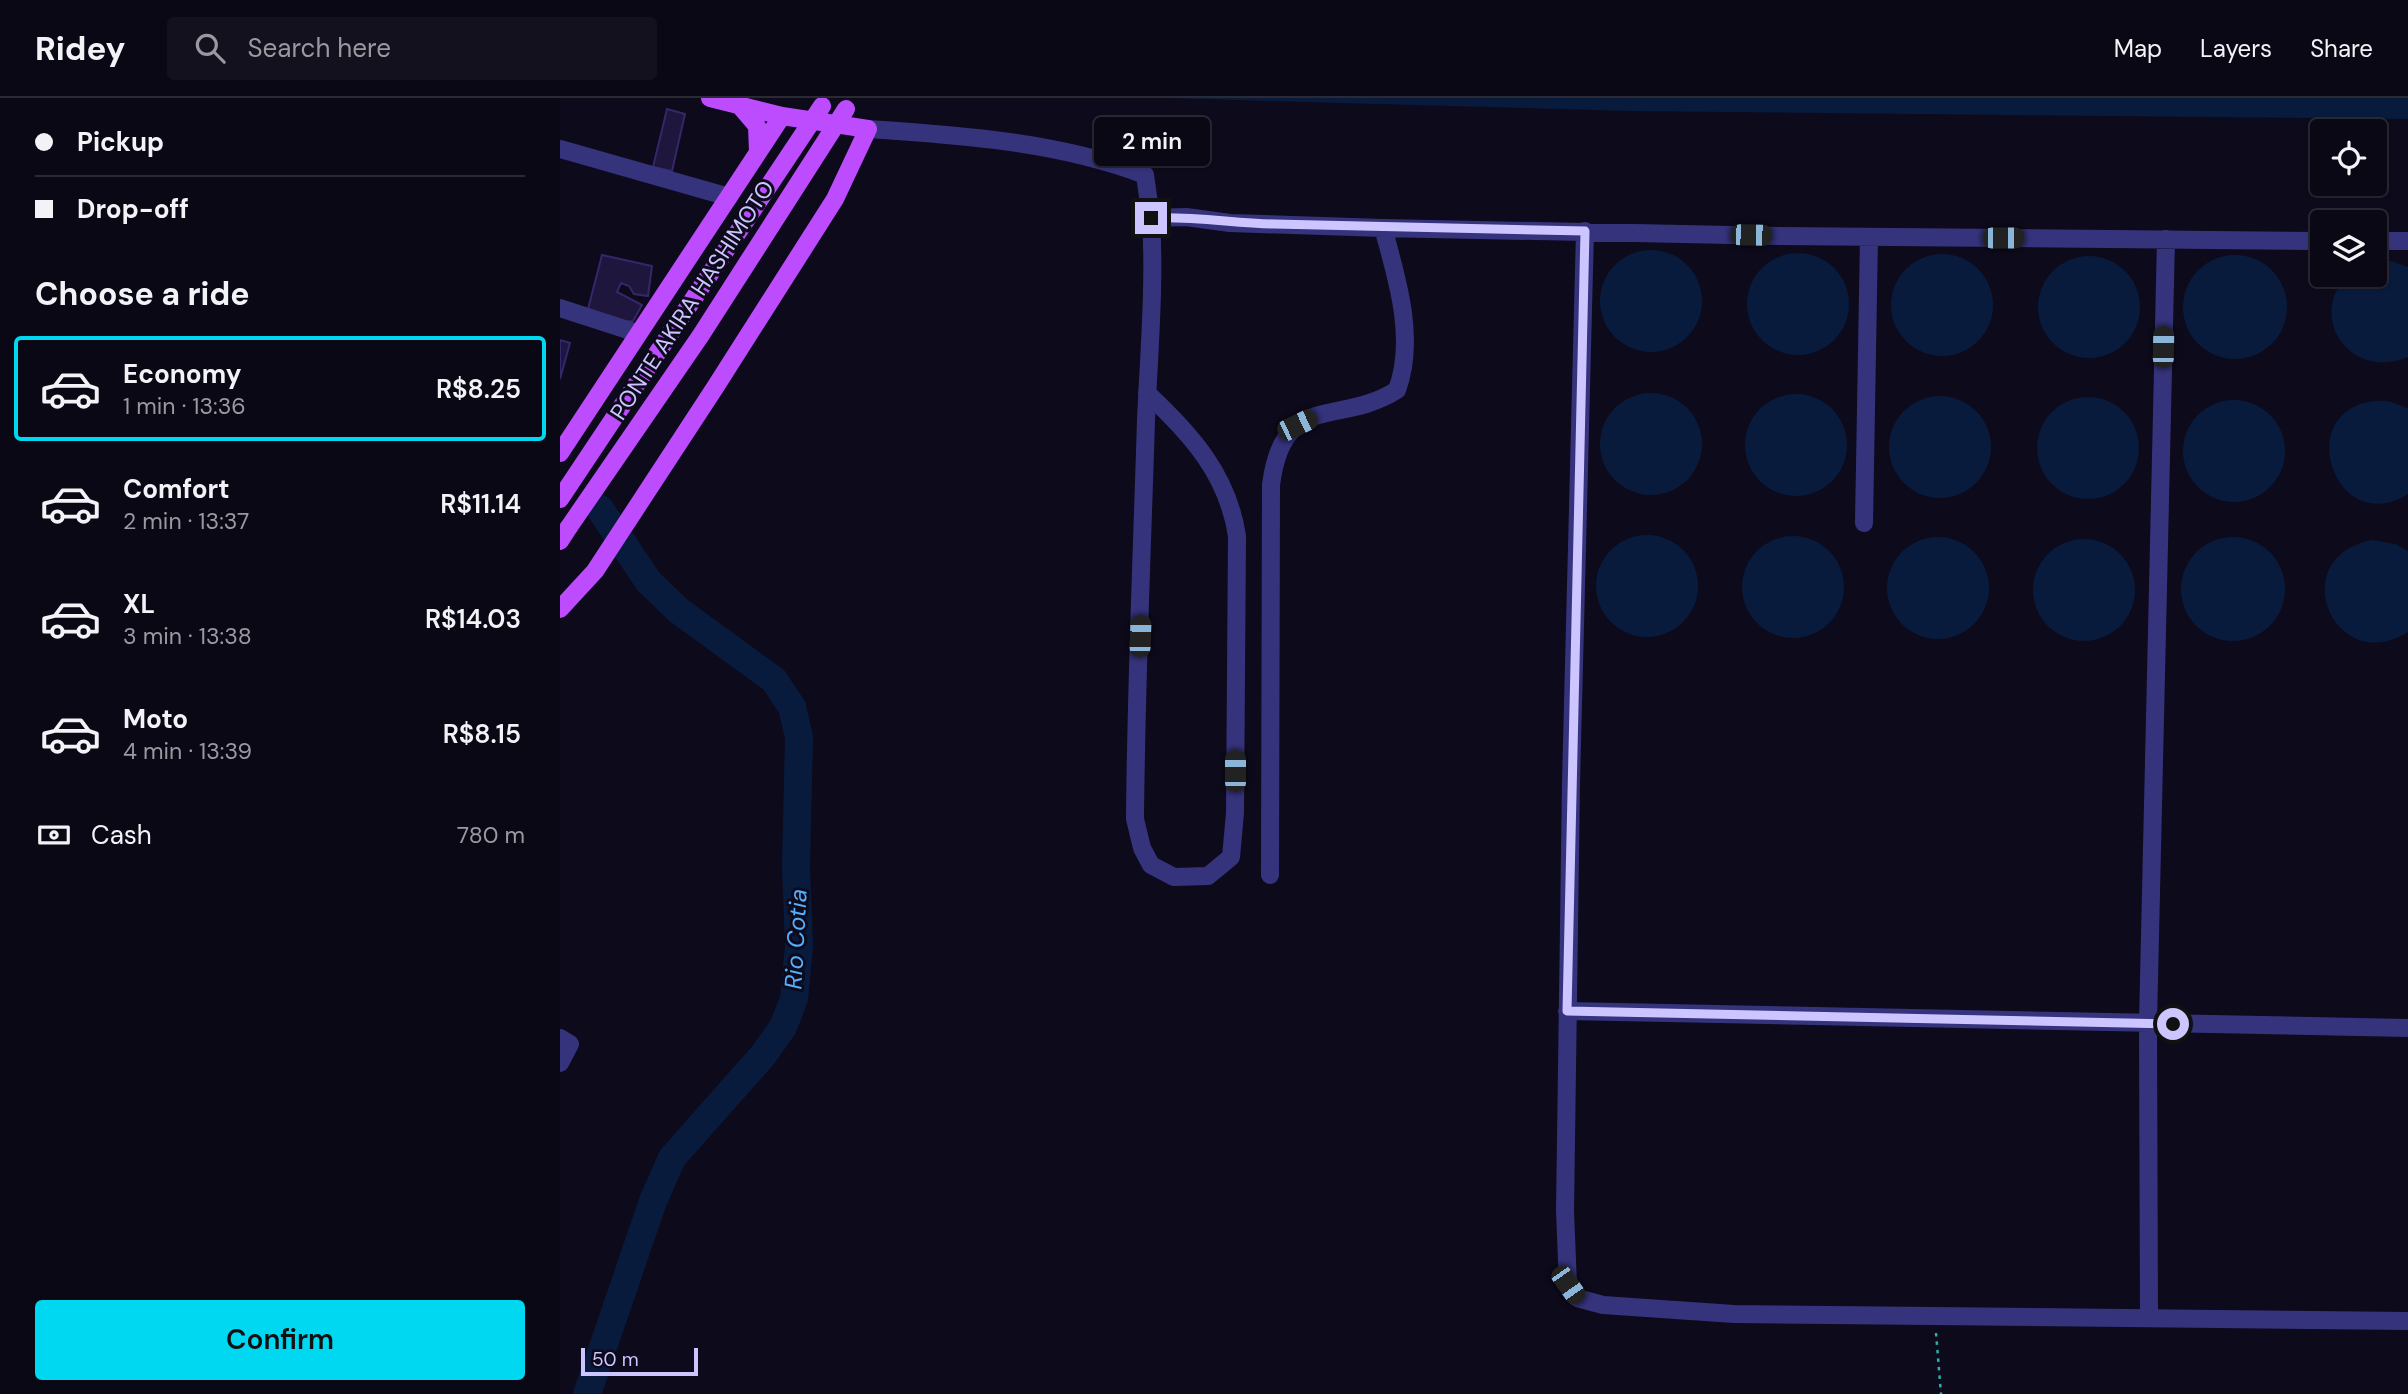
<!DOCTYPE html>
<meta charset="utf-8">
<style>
:root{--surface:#0a0815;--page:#13111e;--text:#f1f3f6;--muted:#999aa0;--line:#2a2934;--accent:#00d7f0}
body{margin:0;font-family:"DM Sans",sans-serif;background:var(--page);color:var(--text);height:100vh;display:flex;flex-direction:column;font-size:26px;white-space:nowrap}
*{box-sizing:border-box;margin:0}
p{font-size:23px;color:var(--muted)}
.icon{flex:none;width:38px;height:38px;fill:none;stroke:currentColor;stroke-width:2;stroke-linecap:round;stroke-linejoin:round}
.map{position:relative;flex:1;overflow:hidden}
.details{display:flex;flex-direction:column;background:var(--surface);width:560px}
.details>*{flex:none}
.guide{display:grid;align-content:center;height:154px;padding:0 35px;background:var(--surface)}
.controls{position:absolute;left:1750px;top:21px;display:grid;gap:14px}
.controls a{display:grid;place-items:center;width:77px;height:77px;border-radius:7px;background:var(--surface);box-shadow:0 2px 5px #0004,0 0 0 2px var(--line);font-size:35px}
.scale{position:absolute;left:21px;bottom:18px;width:117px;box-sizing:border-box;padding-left:7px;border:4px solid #ccc5ff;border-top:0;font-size:19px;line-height:24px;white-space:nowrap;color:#ccc5ff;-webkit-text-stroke:5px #0d0a1c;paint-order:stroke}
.end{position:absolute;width:32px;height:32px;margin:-16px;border:9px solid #ccc5ff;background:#111;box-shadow:0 0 0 4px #111}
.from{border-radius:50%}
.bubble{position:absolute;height:49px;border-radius:7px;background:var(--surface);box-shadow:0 2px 5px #0004,0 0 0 2px var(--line);font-size:23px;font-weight:600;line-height:49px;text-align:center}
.car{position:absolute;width:21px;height:42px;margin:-21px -10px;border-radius:9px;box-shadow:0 0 5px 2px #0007;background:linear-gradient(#222 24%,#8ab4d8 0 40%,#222 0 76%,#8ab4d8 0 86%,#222 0)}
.guide b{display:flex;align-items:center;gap:24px;height:66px;font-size:26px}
.guide b+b{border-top:2px solid var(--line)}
.guide i{width:18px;height:18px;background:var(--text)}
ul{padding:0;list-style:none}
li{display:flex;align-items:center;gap:21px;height:105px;margin:0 14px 10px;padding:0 21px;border:4px solid transparent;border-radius:7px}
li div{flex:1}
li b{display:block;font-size:26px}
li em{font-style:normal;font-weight:600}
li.on{border-color:var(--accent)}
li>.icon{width:63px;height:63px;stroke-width:1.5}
h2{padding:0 35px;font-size:32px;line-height:84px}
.pay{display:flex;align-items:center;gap:18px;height:77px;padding:0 35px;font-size:26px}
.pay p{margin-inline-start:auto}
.action{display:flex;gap:14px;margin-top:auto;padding:14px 35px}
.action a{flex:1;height:80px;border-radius:7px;background:var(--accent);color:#111;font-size:28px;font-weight:600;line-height:80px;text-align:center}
header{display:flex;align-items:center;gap:42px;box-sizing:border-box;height:98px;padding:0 35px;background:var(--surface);border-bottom:2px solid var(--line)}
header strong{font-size:33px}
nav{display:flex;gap:38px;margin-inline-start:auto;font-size:24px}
.search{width:490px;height:63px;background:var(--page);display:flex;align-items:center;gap:18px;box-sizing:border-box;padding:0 24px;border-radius:7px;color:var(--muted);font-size:26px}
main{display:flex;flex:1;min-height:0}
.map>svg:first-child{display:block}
.water{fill:#091b3c}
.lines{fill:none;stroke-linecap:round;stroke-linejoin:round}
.river{stroke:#091b3c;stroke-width:28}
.building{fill:#1e163d;stroke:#34276a;stroke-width:2}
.path{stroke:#28b0a8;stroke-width:2.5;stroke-dasharray:3.5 5;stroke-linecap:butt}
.minor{stroke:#36337d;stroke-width:18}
.major{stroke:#bd4cff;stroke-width:18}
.major-bridge{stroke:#bd4cff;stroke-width:18}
.route{stroke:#ccc5ff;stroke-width:9}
.labels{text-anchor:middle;stroke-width:6;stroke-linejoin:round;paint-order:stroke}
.street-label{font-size:23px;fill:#ccc5ff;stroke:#0d0a1c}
.water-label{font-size:24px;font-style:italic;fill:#53afff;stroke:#0d0a1c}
</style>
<header>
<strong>Ridey</strong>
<div class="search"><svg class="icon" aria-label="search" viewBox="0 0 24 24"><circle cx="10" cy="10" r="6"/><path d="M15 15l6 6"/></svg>Search here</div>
<nav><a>Map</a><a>Layers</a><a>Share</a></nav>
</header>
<main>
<section class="details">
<div class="guide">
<b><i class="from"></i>Pickup</b>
<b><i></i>Drop-off</b>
</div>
<h2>Choose a ride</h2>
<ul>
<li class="on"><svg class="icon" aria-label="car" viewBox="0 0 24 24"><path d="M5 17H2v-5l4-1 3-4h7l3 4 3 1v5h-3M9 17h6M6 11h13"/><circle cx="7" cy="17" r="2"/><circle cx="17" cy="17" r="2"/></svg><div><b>Economy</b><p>1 min · 13:36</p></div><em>R$8.25</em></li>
<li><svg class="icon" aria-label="car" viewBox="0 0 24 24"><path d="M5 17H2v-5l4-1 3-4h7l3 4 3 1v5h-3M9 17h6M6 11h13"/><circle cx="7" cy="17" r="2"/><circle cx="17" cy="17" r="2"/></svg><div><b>Comfort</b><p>2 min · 13:37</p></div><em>R$11.14</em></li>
<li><svg class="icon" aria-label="car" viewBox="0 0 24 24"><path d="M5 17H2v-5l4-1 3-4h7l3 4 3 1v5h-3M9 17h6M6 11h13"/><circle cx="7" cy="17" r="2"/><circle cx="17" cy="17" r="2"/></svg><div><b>XL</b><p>3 min · 13:38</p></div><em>R$14.03</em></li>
<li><svg class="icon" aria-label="car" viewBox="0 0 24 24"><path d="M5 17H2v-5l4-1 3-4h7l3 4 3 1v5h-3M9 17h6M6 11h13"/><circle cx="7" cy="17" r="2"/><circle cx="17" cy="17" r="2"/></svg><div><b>Moto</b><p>4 min · 13:39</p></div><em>R$8.15</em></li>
</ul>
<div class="pay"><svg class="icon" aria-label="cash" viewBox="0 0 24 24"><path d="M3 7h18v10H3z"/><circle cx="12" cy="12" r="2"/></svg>Cash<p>780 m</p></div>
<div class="action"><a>Confirm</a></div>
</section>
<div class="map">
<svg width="1848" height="1296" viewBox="0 0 1848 1296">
<rect width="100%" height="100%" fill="#0d0a1c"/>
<path class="water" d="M606 0H1848V21L1070 13Z
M1040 203a51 51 0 1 1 102 0a51 51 0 1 1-102 0Z
M1187 206a51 51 0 1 1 102 0a51 51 0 1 1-102 0Z
M1331 207a51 51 0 1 1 102 0a51 51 0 1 1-102 0Z
M1623 209a52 52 0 1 1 104 0a52 52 0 1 1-104 0Z
M1478 209a51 51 0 1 1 102 0a51 51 0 1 1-102 0Z
M1815 163H1831L1848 169V259C1793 283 1746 222 1787 177H1815Z
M1040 346a51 51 0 1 1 102 0a51 51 0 1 1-102 0Z
M1185 347a51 51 0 1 1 102 0a51 51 0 1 1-102 0Z
M1329 349a51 51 0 1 1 102 0a51 51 0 1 1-102 0Z
M1477 350a51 51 0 1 1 102 0a51 51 0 1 1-102 0Z
M1623 353a51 51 0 1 1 102 0a51 51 0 1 1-102 0Z
M1828 303 1848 310V396C1770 444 1728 298 1828 303Z
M1036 488a51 51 0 1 1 102 0a51 51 0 1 1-102 0Z
M1182 489a51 51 0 1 1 102 0a51 51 0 1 1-102 0Z
M1327 490a51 51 0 1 1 102 0a51 51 0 1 1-102 0Z
M1621 491a52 52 0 1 1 104 0a52 52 0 1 1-104 0Z
M1473 492a51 51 0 1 1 102 0a51 51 0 1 1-102 0Z
M1813 442 1835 446 1848 453V534C1773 581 1723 458 1813 442Z"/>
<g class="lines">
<path class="river" d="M27 1296 93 1103 112 1060 204 956 223 929 234 901 239 848 236 769 239 639 232 609 214 582 118 512 88 483 40 411"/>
</g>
<path class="building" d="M107 11 125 16 112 73 93 69Z
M42 157 92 168 88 198 74 196 69 188 61 185 57 194 82 207 73 223 63 224 28 211Z
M0 242 10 245 0 281Z"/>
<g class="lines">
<path class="path" d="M1376 1235 1381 1296"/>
<path class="minor" d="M308 31C400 37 499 44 585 77L591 120 626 119 670 125 823 130 1219 138 1762 143
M0 51 169 99
M1025 133 1011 685 1005 1113 1008 1187 1017 1200 1043 1207 1174 1216 1848 1223
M1815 143H1848
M0 210 77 235
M587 295C631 336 668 377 677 438L675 715 671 759 648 778 614 779 591 767 582 750 575 721C576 588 582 455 586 322 589 255 595 187 591 120
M1304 425 1309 139
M710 777 711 387C723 292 779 329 837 292 856 241 837 180 823 130
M1007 913 1848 930
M0 940 10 946 0 965
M1589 1220 1588 925 1606 141"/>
<path class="major" d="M179 7 197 28 198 54
M0 355 222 18
M0 443 9 429
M0 511 35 473 156 288 275 101 308 31 222 18 150 0"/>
<path class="major-bridge" d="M0 401 262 8
M9 429 141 237 286 11"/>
</g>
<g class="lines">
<path class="route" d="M591 120C633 118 673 125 714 126 818 129 922 131 1025 133L1007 913 1613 926"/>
</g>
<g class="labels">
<g class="street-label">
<text transform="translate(132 202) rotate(-57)" y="8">PONTE AKIRA HASHIMOTO</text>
</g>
<g class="water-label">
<text transform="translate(236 841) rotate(-87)" y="8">Rio Cotia</text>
</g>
</g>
</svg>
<div class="controls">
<a><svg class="icon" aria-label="locate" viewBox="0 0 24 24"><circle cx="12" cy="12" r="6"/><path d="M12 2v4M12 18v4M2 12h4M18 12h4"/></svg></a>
<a><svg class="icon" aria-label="layers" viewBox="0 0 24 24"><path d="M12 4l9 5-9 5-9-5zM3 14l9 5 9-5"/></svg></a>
</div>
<div class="scale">50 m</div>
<i class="end from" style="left:1613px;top:926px"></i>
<i class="end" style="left:591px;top:120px"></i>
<div class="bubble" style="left:534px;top:19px;width:116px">2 min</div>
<i class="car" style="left:1191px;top:137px;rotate:91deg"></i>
<i class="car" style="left:1443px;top:140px;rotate:90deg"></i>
<i class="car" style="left:1603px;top:249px;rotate:1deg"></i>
<i class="car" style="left:737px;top:327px;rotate:64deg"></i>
<i class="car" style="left:580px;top:538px;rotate:2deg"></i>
<i class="car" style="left:675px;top:673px;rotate:0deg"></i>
<i class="car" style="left:1008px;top:1187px;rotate:145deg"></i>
</div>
</main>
